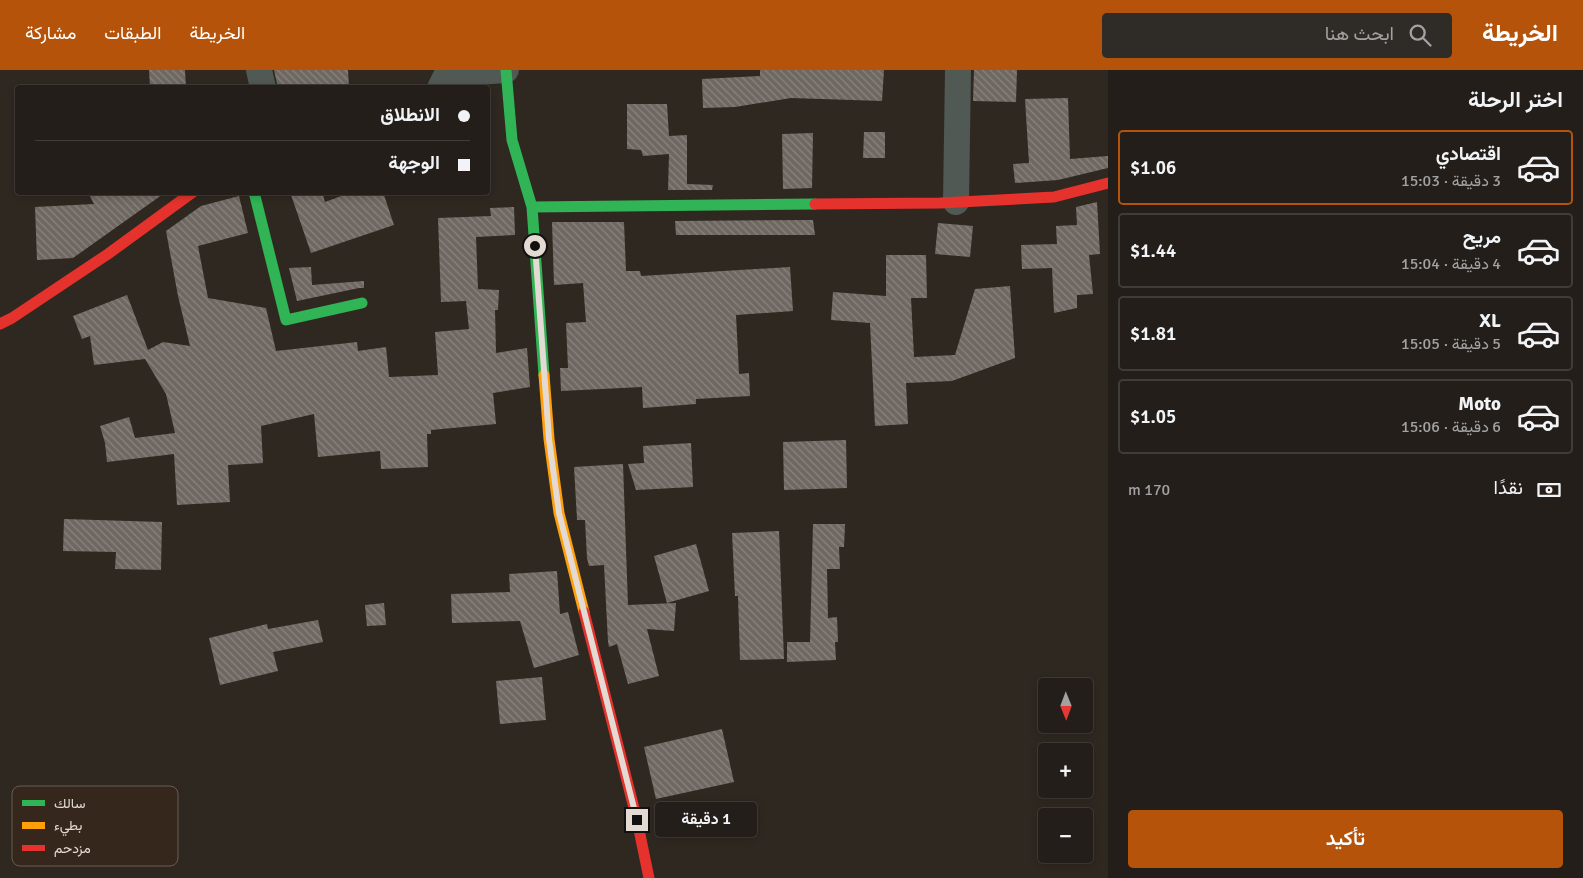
<!DOCTYPE html>
<html lang="ar">
<meta charset="utf-8">
<style>
:root{--surface:#231e19;--page:#2f2b26;--text:#f1f3f6;--muted:#a3a2a2;--line:#403c38;--accent:#b45309}
body{margin:0;font-family:Signika,Vazirmatn,sans-serif;background:var(--page);color:var(--text);direction:rtl;height:100vh;display:flex;flex-direction:column;font-size:19px;white-space:nowrap}
*{box-sizing:border-box;margin:0}
p{font-size:16px;color:var(--muted)}
.icon{flex:none;width:28px;height:28px;fill:none;stroke:currentColor;stroke-width:2;stroke-linecap:round;stroke-linejoin:round}
.map{position:relative;flex:1;overflow:hidden;direction:ltr}
.sheet{display:flex;flex-direction:column;background:var(--surface);width:475px}
.sheet>*{flex:none}
.hud{position:absolute;left:15px;top:15px;width:475px;height:110px;border-radius:5px;box-shadow:0 2px 8px #0003,0 0 0 1px var(--line);direction:rtl;display:grid;align-content:center;height:110px;padding:0 20px;background:var(--surface)}
.needle{width:32px;rotate:179deg}
.controls{position:absolute;left:1038px;top:608px;display:grid;gap:10px}
.controls a{display:grid;place-items:center;width:55px;height:55px;border-radius:5px;background:var(--surface);box-shadow:0 2px 8px #0003,0 0 0 1px var(--line);font-size:25px}
.end{position:absolute;width:22px;height:22px;margin:-11px;border:6px solid #e3dad3;background:#111;box-shadow:0 0 0 2px #111}
.from{border-radius:50%}
.bubble{position:absolute;height:35px;border-radius:5px;background:var(--surface);box-shadow:0 2px 8px #0003,0 0 0 1px var(--line);font-size:16px;font-weight:600;line-height:35px;text-align:center;direction:rtl}
.hud b{display:flex;align-items:center;gap:18px;height:48px;font-size:19px}
.hud b+b{border-top:1px solid var(--line)}
.hud i{width:12px;height:12px;background:var(--text)}
ul{padding:0;list-style:none}
li{display:flex;align-items:center;gap:15px;height:75px;margin:0 10px 8px;padding:0 10px;border:2px solid var(--line);border-radius:5px}
li div{flex:1}
li b{display:block;font-size:19px}
li em{font-style:normal;font-weight:600}
li.on{border-color:var(--accent)}
li>.icon{width:45px;height:45px;stroke-width:1.5}
h2{padding:0 20px;font-size:22px;line-height:60px}
.pay{display:flex;align-items:center;gap:12px;height:55px;padding:0 20px;font-size:19px}
.pay p{margin-inline-start:auto}
.primary-button{display:flex;gap:10px;margin-top:auto;padding:10px 20px}
.primary-button a{flex:1;height:58px;border-radius:5px;background:var(--accent);color:#fff;font-size:20px;font-weight:600;line-height:58px;text-align:center}
header{display:flex;align-items:center;gap:30px;box-sizing:border-box;height:70px;padding:0 25px;background:var(--accent);color:#fff}
header strong{font-size:24px}
nav{display:flex;gap:28px;margin-inline-start:auto;font-size:18px}
.search{width:350px;height:45px;background:var(--page);display:flex;align-items:center;gap:12px;box-sizing:border-box;padding:0 18px;border-radius:5px;color:var(--muted);font-size:19px}
main{display:flex;flex:1;min-height:0}
.map>svg:first-child{display:block}
.building{fill:url(#building-back-hatch)}
.lines{fill:none;stroke-linecap:round;stroke-linejoin:round}
.street{stroke:#505954;stroke-width:26}
.fast{stroke:#30b455;stroke-width:11}
.slow{stroke:#ff9f0a;stroke-width:11}
.jam{stroke:#e5322d;stroke-width:11}
.route{stroke:#e3dad3;stroke-width:6}
.key{fill:#35271b;stroke:#695d52;stroke-width:1}
.key-label{font-size:14px;fill:#e3dad3}
</style>
<header>
<strong>الخريطة</strong>
<div class="search"><svg class="icon" aria-label="search" viewBox="0 0 24 24"><circle cx="10" cy="10" r="6"/><path d="M15 15l6 6"/></svg>ابحث هنا</div>
<nav><a>الخريطة</a><a>الطبقات</a><a>مشاركة</a></nav>
</header>
<main>
<section class="sheet">
<h2>اختر الرحلة</h2>
<ul>
<li class="on"><svg class="icon" aria-label="car" viewBox="0 0 24 24"><path d="M5 17H2v-5l4-1 3-4h7l3 4 3 1v5h-3M9 17h6M6 11h13"/><circle cx="7" cy="17" r="2"/><circle cx="17" cy="17" r="2"/></svg><div><b>اقتصادي</b><p>3 دقيقة · 15:03</p></div><em>$1.06</em></li>
<li><svg class="icon" aria-label="car" viewBox="0 0 24 24"><path d="M5 17H2v-5l4-1 3-4h7l3 4 3 1v5h-3M9 17h6M6 11h13"/><circle cx="7" cy="17" r="2"/><circle cx="17" cy="17" r="2"/></svg><div><b>مريح</b><p>4 دقيقة · 15:04</p></div><em>$1.44</em></li>
<li><svg class="icon" aria-label="car" viewBox="0 0 24 24"><path d="M5 17H2v-5l4-1 3-4h7l3 4 3 1v5h-3M9 17h6M6 11h13"/><circle cx="7" cy="17" r="2"/><circle cx="17" cy="17" r="2"/></svg><div><b>XL</b><p>5 دقيقة · 15:05</p></div><em>$1.81</em></li>
<li><svg class="icon" aria-label="car" viewBox="0 0 24 24"><path d="M5 17H2v-5l4-1 3-4h7l3 4 3 1v5h-3M9 17h6M6 11h13"/><circle cx="7" cy="17" r="2"/><circle cx="17" cy="17" r="2"/></svg><div><b>Moto</b><p>6 دقيقة · 15:06</p></div><em>$1.05</em></li>
</ul>
<div class="pay"><svg class="icon" aria-label="cash" viewBox="0 0 24 24"><path d="M3 7h18v10H3z"/><circle cx="12" cy="12" r="2"/></svg>نقدًا<p>170 m</p></div>
<div class="primary-button"><a>تأكيد</a></div>
</section>
<div class="map">
<svg width="1108" height="808" viewBox="0 0 1108 808">
<defs>
<pattern id="building-back-hatch" width="6" height="6" patternUnits="userSpaceOnUse" patternTransform="scale(1.25)"><rect width="6" height="6" fill="#6f6862"/><path d="M-1 5l2 2M0 0l6 6M5-1l2 2" fill="none" stroke="#8a847f"/></pattern>
</defs>
<rect width="100%" height="100%" fill="#2f2821"/>
<path class="building" d="M149 0H185L186 18H150Z
M274 0H348L349 18H278Z
M760 0H884L882 31 791 28 735 37 703 38 702 9 760 6Z
M974 0H1017L1016 32 973 31Z
M1068 28 1070 89 1108 86V98L1058 110 1015 113 1013 94 1029 93 1025 29Z
M627 34H667L669 66 687 65V114L713 115 712 120H668L669 84 643 86 641 80 627 79Z
M864 62H885V88H863Z
M813 63 812 118 783 119 782 64Z
M88 122H166L73 188 37 190 35 137 94 134Z
M290 122H322L325 132 352 122H383L394 155 311 183Z
M239 126 248 163 198 176 208 228 266 238 276 281 357 272 358 281 386 277 389 307 438 305 435 262 469 259 466 231 441 232 438 148 491 146 490 138 514 137 515 165 476 167 478 219 499 220 498 240H495L496 283 527 278 530 317 493 323 496 354 431 360V364H427L428 397 381 399 380 381 318 387 314 344 261 356 263 393 228 395 230 432 177 435 174 384 107 392 105 373 100 356 129 347 135 368 175 363 166 324 145 289 94 295 90 266 82 269 73 246 127 225 148 280 163 272 190 276 178 226 166 161 201 136Z
M1097 132 1100 184 1089 185 1093 224 1077 225V238L1054 243 1052 198 1022 199 1021 175 1057 174 1056 156 1077 155 1076 137Z
M813 150 815 165H676L675 151Z
M552 152H624L626 201H640L641 206 790 197 793 241 736 245 739 304 749 303 750 326 696 329V334L643 338 642 317 561 321 560 298H568L566 253 586 252 583 213 554 215Z
M938 153 973 156 970 187 935 184Z
M886 185H926L927 228H911L914 287 955 285 975 219 1010 216 1015 288 952 311 906 313 908 354 875 356 870 253 831 250 833 222 886 226Z
M311 197 312 215 364 211V218H359L297 231 289 198Z
M846 370 847 418 784 420 783 372Z
M691 373 693 417 636 420 628 394 644 393 643 376Z
M623 394 628 535 676 533 674 561 647 559 659 606 628 614 617 574 609 577 608 572 604 495 589 496 587 488 585 450H577V449L574 397Z
M64 449 162 452 161 500 115 499 116 482 63 481Z
M813 454H845L844 477H839L840 499H827L828 548 837 547 838 572H835L836 590 787 592V572H810Z
M779 461 784 589 740 590 738 526H735L732 463Z
M696 474 709 521 667 533 654 486Z
M557 501 560 544 568 542 579 585 534 598 520 551 452 553 451 524 510 522 509 504Z
M384 533 386 555 367 556 365 535Z
M318 550 323 572 273 582 278 601 220 615 209 568 267 554 268 559Z
M542 607 546 650 500 654 496 611Z
M722 659 734 712 656 729 644 677Z"/>
<g class="lines">
<path class="street" d="M259 0 263 18
M440 18 447 4 506 0
M956 132 958 0"/>
<path class="fast" d="M506 0 512 70 532 137 544 305
M254 122 286 250 362 233
M532 137 815 134"/>
<path class="slow" d="M544 305 549 369 559 443 584 542"/>
<path class="jam" d="M815 134 940 133 1054 127 1108 113
M0 254 12 248 108 184 193 122
M584 542 637 750 649 808"/>
</g>
<g class="lines">
<path class="route" d="M535 176 549 369 559 443 637 750"/>
</g>
<rect x="12" y="716" width="166" height="80" rx="8" class="key"/>
<rect x="22" y="730" width="23" height="6" fill="#30b455"/>
<rect x="22" y="752" width="23" height="7" fill="#ff9f0a"/>
<rect x="22" y="775" width="23" height="6" fill="#e5322d"/>
<g class="key-label">
<text x="54" y="738">سالك</text>
<text x="54" y="760">بطيء</text>
<text x="54" y="783">مزدحم</text>
</g>
</svg>
<div class="controls">
<a><svg class="needle" viewBox="-14 -14 28 28"><path d="M0-13l5 13h-10z" fill="#e53935"/><path d="M0 13l5-13h-10z" fill="#a3a2a2"/></svg></a>
<a>+</a>
<a>−</a>
</div>
<i class="end from" style="left:535px;top:176px"></i>
<i class="end" style="left:637px;top:750px"></i>
<div class="bubble" style="left:655px;top:732px;width:102px">1 دقيقة</div>
<div class="hud">
<b><i class="from"></i>الانطلاق</b>
<b><i></i>الوجهة</b>
</div>
</div>
</main>
